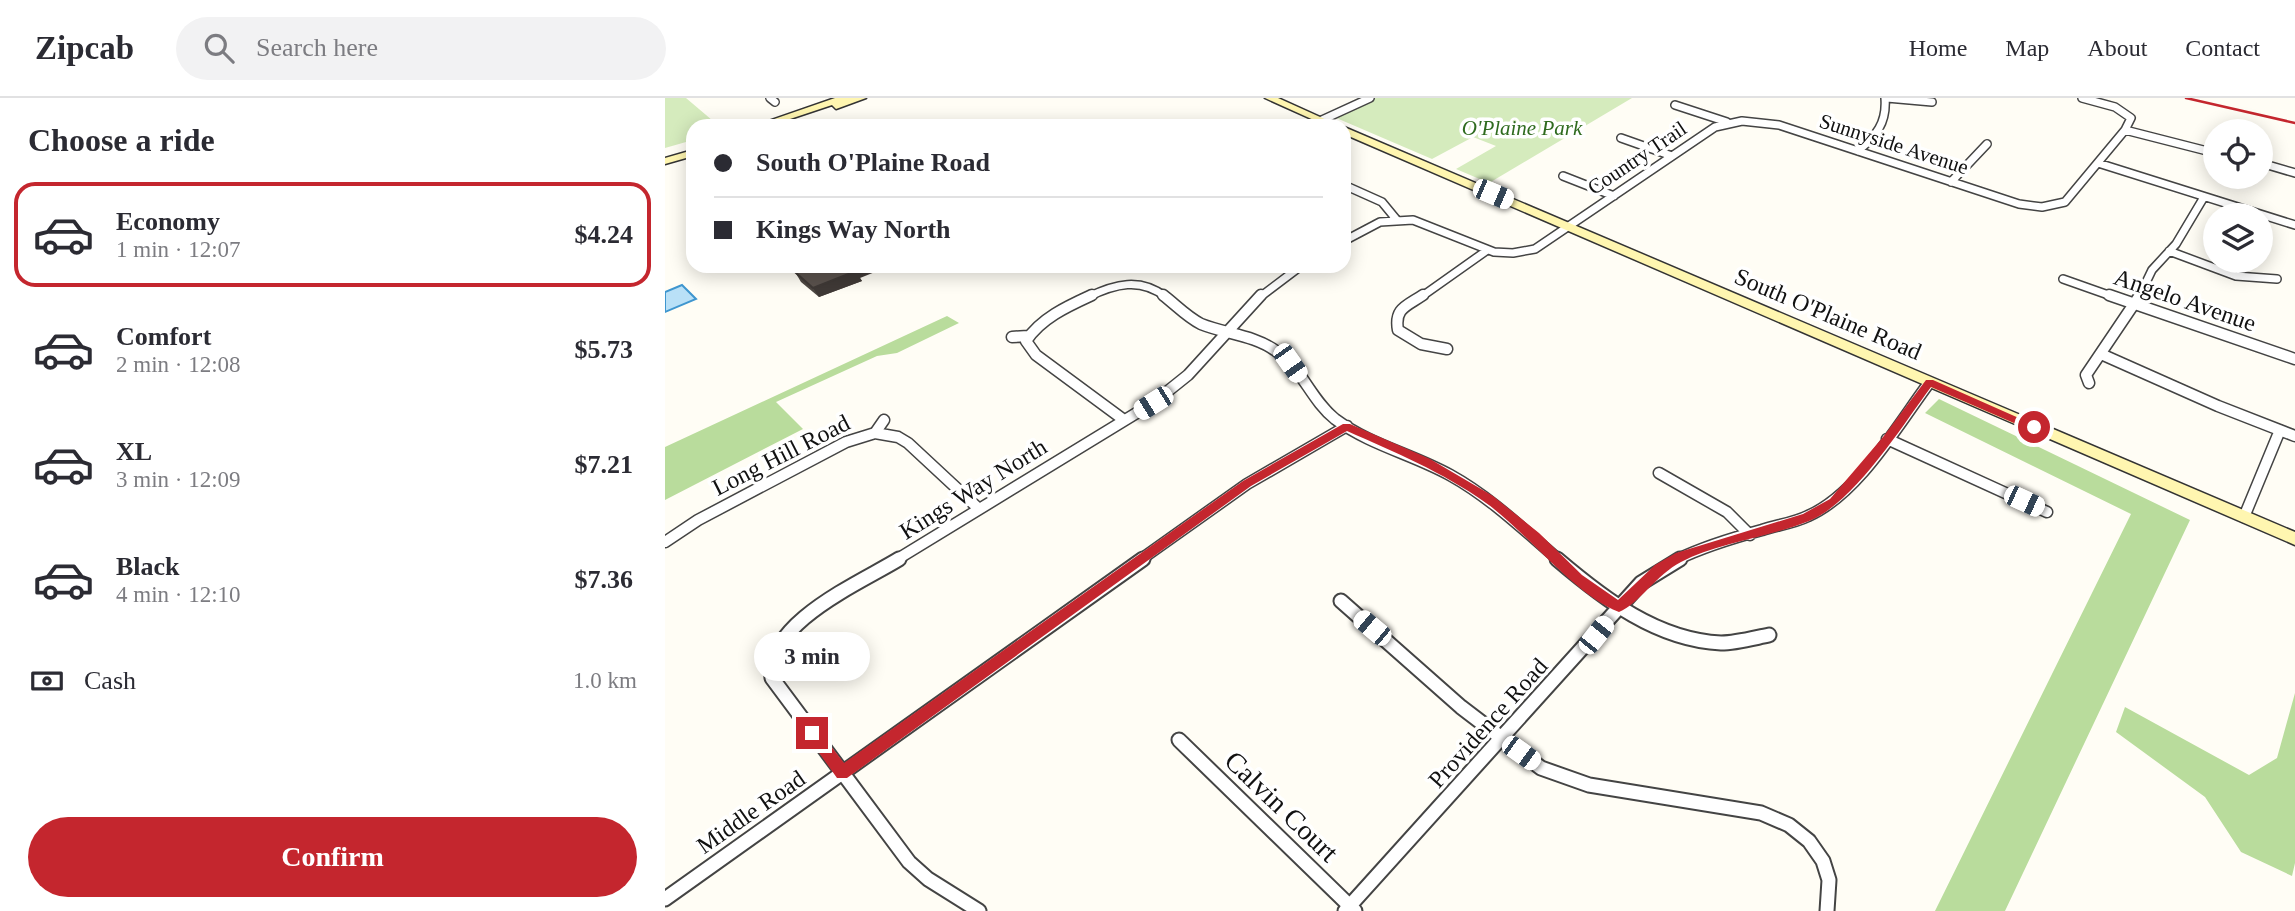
<!DOCTYPE html>
<meta charset="utf-8">
<style>
:root{--surface:#fff;--page:#f2f2f3;--text:#2b2b33;--muted:#7c7c81;--line:#e1e1e2;--accent:#c4262e}
body{margin:0;font-family:Georgia,serif;background:var(--page);color:var(--text);height:100vh;display:flex;flex-direction:column;font-size:26px;white-space:nowrap}
*{box-sizing:border-box;margin:0}
p{font-size:23px;color:var(--muted)}
.icon{flex:none;width:38px;height:38px;fill:none;stroke:currentColor;stroke-width:2;stroke-linecap:round;stroke-linejoin:round}
.map{position:relative;flex:1;overflow:hidden}
.details{display:flex;flex-direction:column;background:var(--surface);width:665px}
.details>*{flex:none}
.banner{position:absolute;left:21px;top:21px;width:665px;height:154px;border-radius:21px;box-shadow:0 4px 18px #0003;display:grid;align-content:center;height:154px;padding:0 28px;background:var(--surface)}
.fabs{position:absolute;left:1538px;top:21px;display:grid;gap:14px}
.fabs a{display:grid;place-items:center;width:70px;height:70px;border-radius:50%;background:var(--surface);box-shadow:0 4px 18px #0003;font-size:35px}
.end{position:absolute;width:32px;height:32px;margin:-16px;border:9px solid #c4262e;background:#fff;box-shadow:0 0 0 4px #fff}
.from{border-radius:50%}
.bubble{position:absolute;height:49px;border-radius:24px;background:var(--surface);box-shadow:0 4px 18px #0003;font-size:23px;font-weight:700;line-height:49px;text-align:center}
.car{position:absolute;width:21px;height:42px;margin:-21px -10px;border-radius:9px;box-shadow:0 0 5px 2px #0007;background:linear-gradient(#fff 24%,#345 0 40%,#fff 0 76%,#345 0 86%,#fff 0)}
.banner b{display:flex;align-items:center;gap:24px;height:66px;font-size:26px}
.banner b+b{border-top:2px solid var(--line)}
.banner i{width:18px;height:18px;background:var(--text)}
ul{padding:0;list-style:none}
li{display:flex;align-items:center;gap:21px;height:105px;margin:0 14px 10px;padding:0 14px;border:4px solid transparent;border-radius:21px}
li div{flex:1}
li b{display:block;font-size:26px}
li em{font-style:normal;font-weight:700}
li.current{border-color:var(--accent)}
li>.icon{width:63px;height:63px;stroke-width:1.5}
h2{padding:0 28px;font-size:32px;line-height:84px}
.pay{display:flex;align-items:center;gap:18px;height:77px;padding:0 28px;font-size:26px}
.pay p{margin-inline-start:auto}
.primary-button{display:flex;gap:14px;margin-top:auto;padding:14px 28px}
.primary-button a{flex:1;height:80px;border-radius:42px;background:var(--accent);color:#fff;font-size:28px;font-weight:700;line-height:80px;text-align:center}
header{display:flex;align-items:center;gap:42px;box-sizing:border-box;height:98px;padding:0 35px;background:var(--surface);border-bottom:2px solid var(--line)}
header strong{font-size:33px}
nav{display:flex;gap:38px;margin-inline-start:auto;font-size:24px}
.search{width:490px;height:63px;background:var(--page);display:flex;align-items:center;gap:18px;box-sizing:border-box;padding:0 24px;border-radius:38px;color:var(--muted);font-size:26px}
main{display:flex;flex:1;min-height:0}
.map>svg:first-child{display:block}
.green{fill:#d5ebbd}
.forest{fill:#b9dc9c}
.water{fill:#b9e0f7;stroke:#3f96cf;stroke-width:2}
.lines{fill:none;stroke-linecap:round;stroke-linejoin:round}
.street-far2-casing{stroke:#444;stroke-width:10}
.street-far1-casing{stroke:#444;stroke-width:13}
.street-casing{stroke:#444;stroke-width:17}
.secondary-casing{stroke:#333;stroke-width:3}
.street-far2{stroke:#fff;stroke-width:7}
.street-far1{stroke:#fff;stroke-width:10}
.street{stroke:#fff;stroke-width:13}
.secondary{fill:#fff6b0;fill-rule:evenodd}
.rail{stroke:#c4262e;stroke-width:2.5}
.wall{fill:#4d4742}
.shaded-wall{fill:#3f3936}
.building{fill:#5a524d;stroke:#3f3936;stroke-width:2}
.route{fill:#c4262e}
.labels{text-anchor:middle;stroke-width:7;stroke-linejoin:round;paint-order:stroke}
.far-park-label{font-size:21px;font-style:italic;fill:#2f6b1f;stroke:#fff}
.far-street-label{font-size:21px;fill:#111;stroke:#fff}
.street-label{font-size:24px;fill:#111;stroke:#fff}
.near-street-label{font-size:28px;fill:#111;stroke:#fff}
</style>
<header>
<strong>Zipcab</strong>
<div class="search"><svg class="icon" aria-label="search" viewBox="0 0 24 24"><circle cx="10" cy="10" r="6"/><path d="M15 15l6 6"/></svg>Search here</div>
<nav><a>Home</a><a>Map</a><a>About</a><a>Contact</a></nav>
</header>
<main>
<section class="details">
<h2>Choose a ride</h2>
<ul>
<li class="current"><svg class="icon" aria-label="car" viewBox="0 0 24 24"><path d="M5 17H2v-5l4-1 3-4h7l3 4 3 1v5h-3M9 17h6M6 11h13"/><circle cx="7" cy="17" r="2"/><circle cx="17" cy="17" r="2"/></svg><div><b>Economy</b><p>1 min · 12:07</p></div><em>$4.24</em></li>
<li><svg class="icon" aria-label="car" viewBox="0 0 24 24"><path d="M5 17H2v-5l4-1 3-4h7l3 4 3 1v5h-3M9 17h6M6 11h13"/><circle cx="7" cy="17" r="2"/><circle cx="17" cy="17" r="2"/></svg><div><b>Comfort</b><p>2 min · 12:08</p></div><em>$5.73</em></li>
<li><svg class="icon" aria-label="car" viewBox="0 0 24 24"><path d="M5 17H2v-5l4-1 3-4h7l3 4 3 1v5h-3M9 17h6M6 11h13"/><circle cx="7" cy="17" r="2"/><circle cx="17" cy="17" r="2"/></svg><div><b>XL</b><p>3 min · 12:09</p></div><em>$7.21</em></li>
<li><svg class="icon" aria-label="car" viewBox="0 0 24 24"><path d="M5 17H2v-5l4-1 3-4h7l3 4 3 1v5h-3M9 17h6M6 11h13"/><circle cx="7" cy="17" r="2"/><circle cx="17" cy="17" r="2"/></svg><div><b>Black</b><p>4 min · 12:10</p></div><em>$7.36</em></li>
</ul>
<div class="pay"><svg class="icon" aria-label="cash" viewBox="0 0 24 24"><path d="M3 7h18v10H3z"/><circle cx="12" cy="12" r="2"/></svg>Cash<p>1.0 km</p></div>
<div class="primary-button"><a>Confirm</a></div>
</section>
<div class="map">
<svg width="1630" height="813" viewBox="0 0 1630 813">
<rect width="100%" height="100%" fill="#fffdf5"/>
<path class="green" d="M0 0H21L54 28H28V42L0 50Z
M709 0H967L824 85 791 71 831 48 808 39 767 61 669 19Z"/>
<path class="forest" d="M282 218 294 225 232 255 212 258 111 304 138 331 0 402V349Z
M1274 301 1525 422 1340 813H1270L1466 416 1260 315Z
M1630 595V765L1627 778 1576 754 1540 699 1451 634 1460 609 1584 677 1612 660Z"/>
<path class="water" d="M17 187 31 201 0 214V194Z"/>
<g class="lines">
<g class="street-far2-casing">
<path id="street-far2" d="M105 0 110 4
M1222 0 1267 4
M1010 7 1062 24
M657 22 705 0
M1460 32 1550 55
M956 40 1007 58
M1193 53C1211 38 1222 25 1220 0
M1433 65 1630 127
M1596 65 1630 75
M898 78 949 98
M1286 84 1322 46
M679 87 717 104 731 121
M679 143 715 124 748 122 829 154 848 155 870 151 1050 29 1077 23 1114 27 1354 106 1377 109 1400 104 1460 32 1466 20 1450 9 1417 0
M1504 153 1571 178 1612 181
M1398 181 1449 199
M423 199C450 186 475 179 501 199
M595 199 636 168
M756 199 821 153
M1474 199 1487 172 1511 146 1539 99"/>
</g>
<g class="street-far1-casing">
<path id="street-far1" d="M427 197C403 208 376 220 361 243L371 257 459 322
M498 197C511 207 522 219 536 226 561 236 589 237 611 253 637 270 646 302 670 321 705 347 747 356 785 377 825 399 859 432 894 462
M758 197C742 208 729 210 733 232L756 246 782 251
M1444 197 1630 261
M347 239 363 238
M1436 256 1553 308 1630 338
M1424 285 1421 277 1475 197
M210 335 219 322
M1222 341 1382 414
M994 375 1062 414 1085 437
M1579 419 1615 332
M0 444 33 422 181 344 210 335 233 339 243 345 314 411
M231 462 488 305 523 277 596 197
M475 462 582 386 682 328
M1011 462C1038 449 1067 440 1097 432 1112 427 1129 425 1143 418 1193 396 1232 328 1264 285"/>
</g>
<g class="street-casing">
<path id="street" d="M234 461C195 485 100 525 107 580L244 764 263 781 314 813
M892 461C939 501 992 542 1056 545 1071 545 1089 540 1104 537
M676 503 796 609 876 670 924 687 1096 715 1124 727 1144 743 1158 763 1164 782 1162 813
M514 642 690 813
M0 801 478 461
M680 813 976 485 1015 461"/>
</g>
<g class="secondary-casing">
<path id="secondary" d="M170 0H201L171 11 167 7 104 28H89Z
M600 0H613L675 28H662Z
M679 29 1630 434V447L679 36Z
M28 52V58L0 66V60Z"/>
</g>
<use href="#street-far2" class="street-far2"/>
<use href="#street-far1" class="street-far1"/>
<use href="#street" class="street"/>
<use href="#secondary" class="secondary"/>
<path class="rail" d="M1521 0 1630 25"/>
</g>
<path class="wall" d="M130 174 195 180 197 183 154 199 136 184Z"/>
<path class="shaded-wall" d="M196 168H225L195 180 197 183 154 199 148 190Z"/>
<path class="building" d="M145 168H196L189 171 191 173 148 190 130 174Z"/>
<path class="route" d="M1261 282H1268L1374 329 1365 332 1266 289C1237 328 1189 405 1144 423 1105 439 1052 445 1016 464 992 476 974 506 954 514 909 497 862 434 821 405 778 374 729 354 682 333L586 388 182 680H172L140 635 142 630H152L179 665 578 383 678 326H685L765 361 828 398 874 435 917 477 953 502 990 467 1011 455 1138 416 1165 401 1218 339Z"/>
<g class="labels">
<g class="far-park-label">
<text x="857" y="37">O'Plaine Park</text>
</g>
<g class="far-street-label">
<text transform="translate(1229 46) rotate(18)" y="7">Sunnyside Avenue</text>
<text transform="translate(972 60) rotate(-34)" y="7">Country Trail</text>
</g>
<g class="street-label">
<text transform="translate(1520 202) rotate(19)" y="8">Angelo Avenue</text>
<text transform="translate(1163 216) rotate(23)" y="8">South O'Plaine Road</text>
<text transform="translate(116 357) rotate(-27)" y="8">Long Hill Road</text>
<text transform="translate(308 391) rotate(-32)" y="8">Kings Way North</text>
<text transform="translate(823 625) rotate(-48)" y="8">Providence Road</text>
<text transform="translate(86 714) rotate(-35)" y="8">Middle Road</text>
</g>
<g class="near-street-label">
<text transform="translate(617 708) rotate(44)" y="10">Calvin Court</text>
</g>
</g>
</svg>
<div class="fabs">
<a><svg class="icon" aria-label="locate" viewBox="0 0 24 24"><circle cx="12" cy="12" r="6"/><path d="M12 2v4M12 18v4M2 12h4M18 12h4"/></svg></a>
<a><svg class="icon" aria-label="layers" viewBox="0 0 24 24"><path d="M12 4l9 5-9 5-9-5zM3 14l9 5 9-5"/></svg></a>
</div>
<i class="end from" style="left:1369px;top:329px"></i>
<i class="end" style="left:147px;top:635px"></i>
<div class="bubble" style="left:89px;top:534px;width:116px">3 min</div>
<i class="car" style="left:828px;top:96px;rotate:113deg"></i>
<i class="car" style="left:625px;top:265px;rotate:145deg"></i>
<i class="car" style="left:488px;top:305px;rotate:238deg"></i>
<i class="car" style="left:1359px;top:403px;rotate:115deg"></i>
<i class="car" style="left:707px;top:530px;rotate:310deg"></i>
<i class="car" style="left:931px;top:537px;rotate:39deg"></i>
<i class="car" style="left:856px;top:655px;rotate:126deg"></i>
<div class="banner">
<b><i class="from"></i>South O'Plaine Road</b>
<b><i></i>Kings Way North</b>
</div>
</div>
</main>
